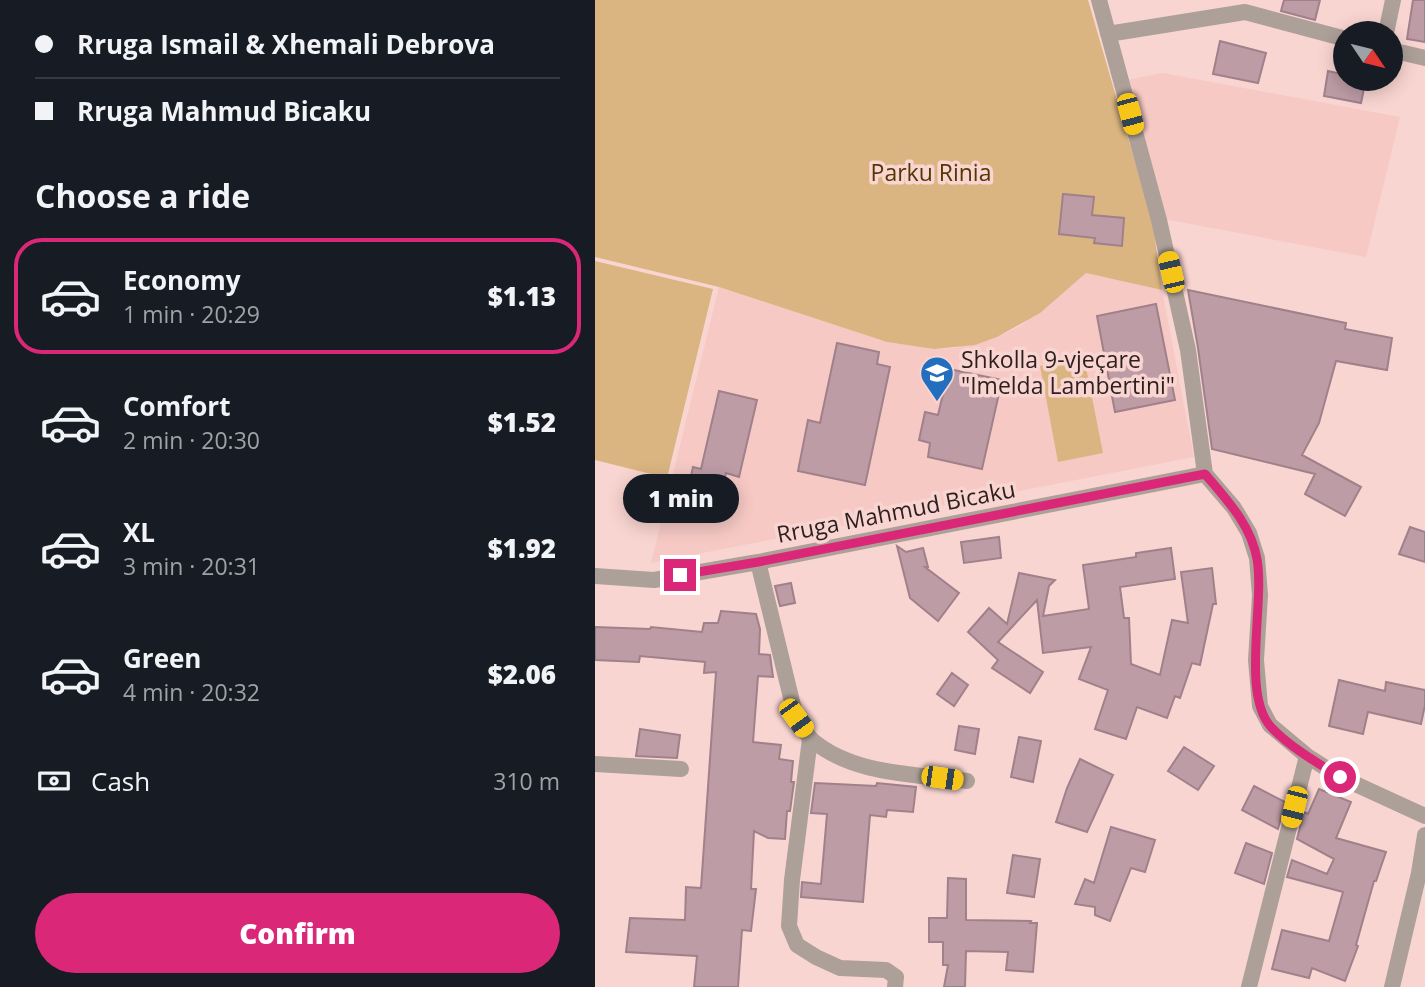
<!DOCTYPE html>
<meta charset="utf-8">
<style>
:root{--surface:#171b24;--page:#242831;--text:#f1f3f6;--muted:#9ea1a6;--line:#363941;--accent:#db2777}
body{margin:0;font-family:"Open Sans",sans-serif;background:var(--page);color:var(--text);height:100vh;display:flex;flex-direction:column;font-size:26px;white-space:nowrap}
*{box-sizing:border-box;margin:0}
p{font-size:23px;color:var(--muted)}
.icon{flex:none;width:38px;height:38px;fill:none;stroke:currentColor;stroke-width:2;stroke-linecap:round;stroke-linejoin:round}
.map{position:relative;flex:1;overflow:hidden}
.drawer{display:flex;flex-direction:column;background:var(--surface);width:595px}
.drawer>*{flex:none}
.top-card{display:grid;align-content:center;height:154px;padding:0 35px;background:var(--surface)}
.needle{width:46px;rotate:125deg}
.controls{position:absolute;left:738px;top:21px;display:grid;gap:14px}
.controls a{display:grid;place-items:center;width:70px;height:70px;border-radius:50%;background:var(--surface);box-shadow:0 4px 18px #0003;font-size:35px}
.end{position:absolute;width:32px;height:32px;margin:-16px;border:9px solid #db2777;background:#fff;box-shadow:0 0 0 4px #fff}
.from{border-radius:50%}
.bubble{position:absolute;height:49px;border-radius:24px;background:var(--surface);box-shadow:0 4px 18px #0003;font-size:23px;font-weight:800;line-height:49px;text-align:center}
.car{position:absolute;width:21px;height:42px;margin:-21px -10px;border-radius:9px;box-shadow:0 0 5px 2px #0007;background:linear-gradient(#f5c518 24%,#345 0 40%,#f5c518 0 76%,#345 0 86%,#f5c518 0)}
.top-card b{display:flex;align-items:center;gap:24px;height:66px;font-size:26px}
.top-card b+b{border-top:2px solid var(--line)}
.top-card i{width:18px;height:18px;background:var(--text)}
ul{padding:0;list-style:none}
li{display:flex;align-items:center;gap:21px;height:116px;margin:0 14px 10px;padding:0 21px;border:4px solid transparent;border-radius:28px}
li div{flex:1}
li b{display:block;font-size:26px}
li em{font-style:normal;font-weight:800}
li.selected{border-color:var(--accent)}
li>.icon{width:63px;height:63px;stroke-width:1.5}
h2{padding:0 35px;font-size:32px;line-height:84px}
.pay{display:flex;align-items:center;gap:18px;height:77px;padding:0 35px;font-size:26px}
.pay p{margin-inline-start:auto}
.action{display:flex;gap:14px;margin-top:auto;padding:14px 35px}
.action a{flex:1;height:80px;border-radius:42px;background:var(--accent);color:#fff;font-size:28px;font-weight:800;line-height:80px;text-align:center}
main{display:flex;flex:1;min-height:0}
.map>svg:first-child{display:block}
.built{fill:#f6c9c5}
.green{fill:#dab581}
.building{fill:#bd9ca6;stroke:#a0808a;stroke-width:2}
.lines{fill:none;stroke-linecap:round;stroke-linejoin:round}
.minor{stroke:#ada099;stroke-width:16}
.route{stroke:#db2777;stroke-width:9}
.labels{text-anchor:middle;stroke-width:7;stroke-linejoin:round;paint-order:stroke}
.park-label{font-size:23px;fill:#543802;stroke:#f9d5d1}
.poi-label{font-size:23px;fill:#2d1f1e;stroke:#f9d5d1;text-anchor:start}
.street-label{font-size:23px;fill:#2d1f1e;stroke:#f9d5d1}
</style>
<main>
<section class="drawer">
<div class="top-card">
<b><i class="from"></i>Rruga Ismail &amp; Xhemali Debrova</b>
<b><i></i>Rruga Mahmud Bicaku</b>
</div>
<h2>Choose a ride</h2>
<ul>
<li class="selected"><svg class="icon" aria-label="car" viewBox="0 0 24 24"><path d="M5 17H2v-5l4-1 3-4h7l3 4 3 1v5h-3M9 17h6M6 11h13"/><circle cx="7" cy="17" r="2"/><circle cx="17" cy="17" r="2"/></svg><div><b>Economy</b><p>1 min · 20:29</p></div><em>$1.13</em></li>
<li><svg class="icon" aria-label="car" viewBox="0 0 24 24"><path d="M5 17H2v-5l4-1 3-4h7l3 4 3 1v5h-3M9 17h6M6 11h13"/><circle cx="7" cy="17" r="2"/><circle cx="17" cy="17" r="2"/></svg><div><b>Comfort</b><p>2 min · 20:30</p></div><em>$1.52</em></li>
<li><svg class="icon" aria-label="car" viewBox="0 0 24 24"><path d="M5 17H2v-5l4-1 3-4h7l3 4 3 1v5h-3M9 17h6M6 11h13"/><circle cx="7" cy="17" r="2"/><circle cx="17" cy="17" r="2"/></svg><div><b>XL</b><p>3 min · 20:31</p></div><em>$1.92</em></li>
<li><svg class="icon" aria-label="car" viewBox="0 0 24 24"><path d="M5 17H2v-5l4-1 3-4h7l3 4 3 1v5h-3M9 17h6M6 11h13"/><circle cx="7" cy="17" r="2"/><circle cx="17" cy="17" r="2"/></svg><div><b>Green</b><p>4 min · 20:32</p></div><em>$2.06</em></li>
</ul>
<div class="pay"><svg class="icon" aria-label="cash" viewBox="0 0 24 24"><path d="M3 7h18v10H3z"/><circle cx="12" cy="12" r="2"/></svg>Cash<p>310 m</p></div>
<div class="action"><a>Confirm</a></div>
</section>
<div class="map">
<svg width="830" height="987" viewBox="0 0 830 987">
<rect width="100%" height="100%" fill="#f9d5d1"/>
<path class="built" d="M568 73 805 117 771 257 569 219 532 80Z
M491 273 567 290 599 457 56 563 124 287 292 342 339 349 360 348 402 337 427 325Z"/>
<path class="green" d="M0 0H493L558 224 567 290 491 273 445 313 402 337 380 345 339 349 292 342 124 287 0 257Z
M0 261 118 289 72 478 0 460Z
M489 357 508 453 463 462 445 366Z"/>
<path class="building" d="M689 0H725L720 20 686 11Z
M818 0H830V42L812 39Z
M625 41 671 53 663 83 618 74Z
M733 71 751 75V79H771L766 103 729 96Z
M468 194 499 197 497 215 529 218 527 246 499 243 500 238 464 234Z
M593 290 751 323 750 329 797 338 792 370 741 361 724 423 707 455 766 487 750 516 710 494 720 474 617 449 603 348Z
M561 304 580 400 520 412 502 316Z
M242 343 284 352 282 364 295 367 270 485 203 471 213 420 225 423Z
M354 369 407 380 387 469 333 457 335 443 324 440 330 412 343 415Z
M124 391 162 400 144 477 131 473 121 519 88 512 98 467 106 469Z
M815 527 830 532V562L804 554Z
M404 537 406 558 369 563 366 542Z
M302 546 311 552 328 548 333 567H330L364 593 343 621 315 598Z
M576 548 580 579 525 587 529 618H534L536 664 565 675 577 620 593 623 586 572 617 568 621 604H618L605 665 597 663 585 698 580 696 572 718 542 707 531 739 500 729 513 690 484 679 496 647 448 653 442 600 403 642 448 672 435 693 397 668 403 660 373 632 394 608 412 624 424 573 460 580 454 586 448 616 494 609 488 565 541 557V553Z
M196 583 200 603 185 606 180 586Z
M126 611 161 614 165 629 164 654 175 655 178 677 163 676 158 742 186 745 184 759 198 761 196 782H199L195 811H192L190 839 173 838 159 831 156 889H161L156 931 147 930 143 987H99L102 956 31 952 35 918 90 920 91 887 106 888 121 672 109 673 110 662 45 656 44 662 0 660V627L55 629 56 627 107 632 109 623H123Z
M357 673 373 685 359 706 342 694Z
M744 680 790 691 791 682 830 690V705L826 724 773 712 768 734 734 726Z
M364 726 384 729 380 754 360 750Z
M45 729 85 735 82 758 41 756Z
M424 737 446 741 438 782 416 777Z
M589 747 619 766 603 790 573 771Z
M485 759 518 775 492 832 461 822 472 788Z
M220 783 281 786 282 783 321 787 318 812 292 810 291 817 275 815 268 902 206 897 207 882 226 884 232 814 216 813Z
M659 786 690 802 683 829 647 810Z
M724 789 756 802 741 838 791 852 781 881H779L761 945 763 946 750 981 717 968 714 978 677 969 687 930 734 941 748 892 692 877 697 860 732 874 739 859 702 839 709 812 713 814Z
M516 827 560 840 550 872 536 868 515 921 500 915V907L480 904 490 879 499 883Z
M651 843 677 853 669 884 640 873Z
M418 855 445 859 439 897 412 893Z
M353 878 371 879V920L436 921 435 923H442L438 972 411 970 413 952 371 951 370 987H349L353 965H348V942H334V918H352Z"/>
<g class="lines">
<path class="minor" d="M504 0 564 220 593 350 610 474 639 508 654 533 662 558 665 595 661 660 665 706 675 725 712 756 745 777 830 816
M791 33 798 0
M513 34 650 12 751 39
M796 50 830 58
M163 562 201 718C206 725 211 734 217 740 258 775 321 774 372 781
M0 576 59 580 163 562 610 474
M215 739 197 880 194 926 202 945 221 957 245 968 291 970 301 977 300 987
M0 764 86 769
M654 987 712 756
M797 987 824 873 830 835"/>
</g>
<g class="lines">
<path class="route" d="M85 575 163 562 610 474C632 500 656 525 662 559 670 603 646 694 676 727 695 747 721 762 745 777"/>
</g>
<defs>
<g id="school-pin" transform="scale(1.75)"><path d="M0 17L-7.5 6A9.5 9.5 0 1 1 7.5 6Z" fill="#236fbf" stroke="#f9d5d1"/><path d="M0-5L7-2L0 1L-7-2ZM-4 1L0 2.5L4 1V4Q0 6-4 4Z" fill="#fff"/></g>
</defs>
<g fill-rule="evenodd">
<use href="#school-pin" x="342" y="373"/>
</g>
<g class="labels">
<g class="park-label">
<text x="336" y="181">Parku Rinia</text>
</g>
<g class="poi-label">
<text x="366" y="368">Shkolla 9-vjeçare<tspan x="366" dy="26">"Imelda Lambertini"</tspan></text>
</g>
<g class="street-label">
<text transform="translate(301 512) rotate(-11)" y="8">Rruga Mahmud Bicaku</text>
</g>
</g>
</svg>
<div class="controls">
<a><svg class="needle" viewBox="-14 -14 28 28"><path d="M0-13l5 13h-10z" fill="#e53935"/><path d="M0 13l5-13h-10z" fill="#9ea1a6"/></svg></a>
</div>
<i class="end from" style="left:745px;top:777px"></i>
<i class="end" style="left:85px;top:575px"></i>
<div class="bubble" style="left:28px;top:474px;width:116px">1 min</div>
<i class="car" style="left:535px;top:114px;rotate:165deg"></i>
<i class="car" style="left:576px;top:272px;rotate:347deg"></i>
<i class="car" style="left:201px;top:718px;rotate:144deg"></i>
<i class="car" style="left:347px;top:778px;rotate:98deg"></i>
<i class="car" style="left:699px;top:807px;rotate:194deg"></i>
</div>
</main>
